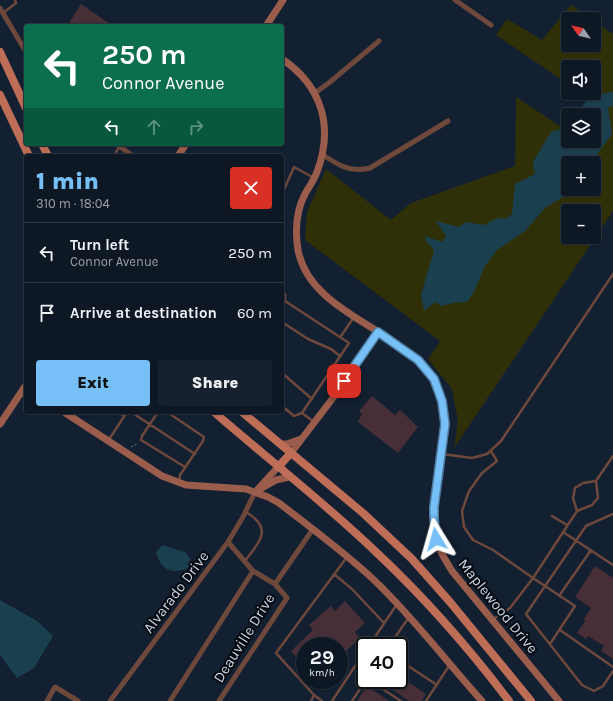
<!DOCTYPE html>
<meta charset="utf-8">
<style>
body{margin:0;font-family:Karla,sans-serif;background:#17212d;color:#f1f3f6;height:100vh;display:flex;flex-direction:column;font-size:15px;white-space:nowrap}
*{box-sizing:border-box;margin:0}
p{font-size:13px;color:#9ba0a7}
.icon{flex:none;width:22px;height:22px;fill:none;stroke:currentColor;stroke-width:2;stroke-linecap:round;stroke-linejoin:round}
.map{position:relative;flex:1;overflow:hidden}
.sheet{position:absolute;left:24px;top:154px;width:260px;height:260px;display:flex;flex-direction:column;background:#0e1825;border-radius:4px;box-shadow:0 1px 3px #0004,0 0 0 1px #2e3742}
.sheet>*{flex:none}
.banner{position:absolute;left:24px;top:24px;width:260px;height:122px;border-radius:4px;box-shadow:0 1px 3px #0004,0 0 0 1px #2e3742;background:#0b6e4f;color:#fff;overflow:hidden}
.needle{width:26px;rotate:304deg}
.controls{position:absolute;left:561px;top:12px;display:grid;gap:8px}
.controls a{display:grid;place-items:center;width:40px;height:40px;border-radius:4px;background:#0e1825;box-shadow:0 1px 3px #0004,0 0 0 1px #2e3742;font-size:20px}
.speed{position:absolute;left:296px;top:637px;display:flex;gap:8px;font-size:20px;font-weight:700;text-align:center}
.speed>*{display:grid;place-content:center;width:52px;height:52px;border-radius:50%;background:#0e1825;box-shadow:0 1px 3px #0004,0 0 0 1px #2e3742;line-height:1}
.speed small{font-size:10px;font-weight:400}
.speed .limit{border:2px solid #111;border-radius:6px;background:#fff;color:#111}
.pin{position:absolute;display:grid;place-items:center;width:34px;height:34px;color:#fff;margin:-17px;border-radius:8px;box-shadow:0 2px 6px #0006}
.me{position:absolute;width:44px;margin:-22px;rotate:352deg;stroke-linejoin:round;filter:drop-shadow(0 0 3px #0008)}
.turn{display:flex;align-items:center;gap:14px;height:84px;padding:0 12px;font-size:18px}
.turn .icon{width:52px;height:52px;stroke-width:2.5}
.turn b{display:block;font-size:28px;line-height:34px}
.lanes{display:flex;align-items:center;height:38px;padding:0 12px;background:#0003;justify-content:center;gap:20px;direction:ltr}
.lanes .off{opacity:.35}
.round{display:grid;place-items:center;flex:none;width:42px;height:42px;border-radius:4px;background:#17212d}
.headline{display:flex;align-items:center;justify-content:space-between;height:68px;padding:0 12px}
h1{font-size:24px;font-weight:800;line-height:30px;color:#76c0f7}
.button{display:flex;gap:8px;margin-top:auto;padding:8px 12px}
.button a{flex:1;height:46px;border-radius:4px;background:#76c0f7;color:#111;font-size:16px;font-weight:800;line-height:46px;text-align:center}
.button a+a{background:#17212d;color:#f1f3f6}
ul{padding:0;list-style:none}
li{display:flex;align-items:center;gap:12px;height:60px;padding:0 12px;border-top:1px solid #2e3742}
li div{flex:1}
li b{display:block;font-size:15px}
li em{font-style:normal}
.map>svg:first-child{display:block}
</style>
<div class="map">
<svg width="613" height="701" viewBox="0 0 613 701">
<rect width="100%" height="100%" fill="#122031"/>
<path fill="#303008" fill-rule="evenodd" d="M 571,5 L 591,19 L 568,19 L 568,45 L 594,45 L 594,21 L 613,34 L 613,211 L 454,448 L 458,421 L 452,389 L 428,359 L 440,341 L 305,240 L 307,212 L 326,169 L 391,220 L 411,203 L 515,166 L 516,97 L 566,130 L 568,141 L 594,141 L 594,115 L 591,101 L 580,93 L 594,93 L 594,67 L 568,67 L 568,84 L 496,35 L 507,19 L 542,40 ZM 568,163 L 594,163 L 594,189 L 568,189 ZM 568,211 L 594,211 L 594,237 L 568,237 Z"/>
<path fill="#1a404f" d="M 613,92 L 613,106 L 608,108 L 612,134 L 591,163 L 568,163 L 568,189 L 570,189 L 566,195 L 545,208 L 525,231 L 497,250 L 485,266 L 474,292 L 467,302 L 453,303 L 441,306 L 435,302 L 424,311 L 421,295 L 434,250 L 426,241 L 425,236 L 442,242 L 446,236 L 436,221 L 459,227 L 466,222 L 484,225 L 497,218 L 506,219 L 512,214 L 515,184 L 535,174 L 533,162 L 551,132 L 568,127 L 568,141 L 594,141 L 594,115 L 577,115 L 590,95 Z
M 162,545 L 185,552 L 190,558 L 188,568 C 171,575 161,570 156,552 Z
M 0,600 L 37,621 L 53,636 L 34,668 L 17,678 L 0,655 Z"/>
<path fill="#482f37" d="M 81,4 L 113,26 L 74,26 L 69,23 Z
M 372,396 L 395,415 L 400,410 L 418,427 L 398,453 L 358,422 L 362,414 L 359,411 Z
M 595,566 L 613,578 L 613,659 L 601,651 L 604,646 L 588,636 L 586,639 L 577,633 L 585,621 L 584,619 L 591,608 L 575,597 Z
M 345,601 L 365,623 L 355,632 L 360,638 L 346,651 L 348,654 L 344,657 L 346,660 L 339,666 L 339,646 L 305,646 L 305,666 L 291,651 L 313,630 L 309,625 L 331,606 L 335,611 Z
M 399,676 L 426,694 L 422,701 L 409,701 L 378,680 L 399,680 Z
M 367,686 L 389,701 L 357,701 Z"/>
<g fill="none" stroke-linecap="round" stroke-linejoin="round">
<path stroke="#6d7987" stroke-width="1" stroke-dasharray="2 2" stroke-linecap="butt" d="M 131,447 L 137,444"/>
<path stroke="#6f483c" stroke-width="2.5" d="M 3,13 L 16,3 L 15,0
M 114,156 L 119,147
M 282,194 L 294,167 L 314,178
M 282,292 L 285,294 L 285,301 L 282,306
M 285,301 L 349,343 L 302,413 L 314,422
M 282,322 L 308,339 L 331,349 L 340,356
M 341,336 L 354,317
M 282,373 L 312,399
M 282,406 L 294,416 L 302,413
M 118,412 L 124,416
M 131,412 L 195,454
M 158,412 L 142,436 L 141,440 L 185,467
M 167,412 L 204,437 L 203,441 L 180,475 L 179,482
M 108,441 L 127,412
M 491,451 L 497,461 L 482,473 L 469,491 L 462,511 L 464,527 L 473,540 L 493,550 L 533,578 L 577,511 L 592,505 L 598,498 L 596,481 L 613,456
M 442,454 L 472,458 L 487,454 L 501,441 L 613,274
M 577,511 L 573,498 L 575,488 L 583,483 L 596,481
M 613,514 L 586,526 L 526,614 L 582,685 L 594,691 L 603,686 L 613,671
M 552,516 L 567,525
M 563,532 L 613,565
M 245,561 C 259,542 274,529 246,512
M 334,574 L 352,589 L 384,623
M 559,596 L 591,550
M 493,619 L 510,608 L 533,578 L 575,606 L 550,644
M 560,630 L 613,667
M 369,646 L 397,604
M 389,646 L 409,617
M 399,660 L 437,685
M 369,680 L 401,701
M 314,695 L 322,701
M 311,701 L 314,695 L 276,653 L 347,557
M 332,701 L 365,651
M 352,701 L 366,680
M 426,701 L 449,666"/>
<path stroke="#6f483c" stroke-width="5" d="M 455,0 L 491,25
M 0,8 L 26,52
M 315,93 L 330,82 L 379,41
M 116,144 L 133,156
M 323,155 C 338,165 351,173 370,168 L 448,121
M 275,584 L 313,529
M 47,701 L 55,687 L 78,701
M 110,701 L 228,542 L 243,517 L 255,492
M 170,701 L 253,571
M 219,701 L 287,598 L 275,584 L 253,571 L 228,542"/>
<path stroke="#9b5d4b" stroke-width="7" d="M 266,26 L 283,0
M 282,59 C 322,86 334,127 317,172 C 314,180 309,187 305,194 C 296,211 295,231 298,250 C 311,318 412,329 438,389 C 458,434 428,483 434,530 C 436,545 444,558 452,571 L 559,701
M 178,156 L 186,144
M 64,412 L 162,476 L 186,485 L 246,489 L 268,497 L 279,503 C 311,528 344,552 374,580 C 413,617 446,661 482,701
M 0,424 L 26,385
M 280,444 L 287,444 L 301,439
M 291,453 L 336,394 L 378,332
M 258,489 L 278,467
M 255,492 L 276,480 L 289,477"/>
<path stroke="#be6d57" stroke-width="8" d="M 0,52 L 26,108
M 0,95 L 29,156
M 42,144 L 48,156
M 214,412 C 268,459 325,503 376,552 C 425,598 469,648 509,701
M 242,412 L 363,513 L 412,559 L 450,602 L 531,701
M 278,467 L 291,453"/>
</g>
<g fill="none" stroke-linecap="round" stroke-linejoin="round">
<defs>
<path id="route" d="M 344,381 L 378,332 L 418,360 L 434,379 L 442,401 L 445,424 L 434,507 L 434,518 L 436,539"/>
</defs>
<use href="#route" stroke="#4d7da1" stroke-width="10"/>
<use href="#route" stroke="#76c0f7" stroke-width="7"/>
</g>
<g text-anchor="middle" stroke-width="4" stroke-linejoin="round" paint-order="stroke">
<g font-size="15" fill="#cbd4e0" stroke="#050a11">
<text transform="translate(176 592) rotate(-53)" y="5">Alvarado Drive</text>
<text transform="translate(498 606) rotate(51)" y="5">Maplewood Drive</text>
<text transform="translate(244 638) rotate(-58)" y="5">Deauville Drive</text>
</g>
</g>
</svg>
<div class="controls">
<a><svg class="needle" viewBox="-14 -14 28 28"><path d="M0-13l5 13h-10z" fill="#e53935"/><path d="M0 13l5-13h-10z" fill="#9ba0a7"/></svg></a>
<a><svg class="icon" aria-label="sound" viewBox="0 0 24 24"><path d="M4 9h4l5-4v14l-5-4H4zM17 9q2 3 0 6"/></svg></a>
<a><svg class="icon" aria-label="layers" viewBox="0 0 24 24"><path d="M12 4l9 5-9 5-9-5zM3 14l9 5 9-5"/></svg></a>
<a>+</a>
<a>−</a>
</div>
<div class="speed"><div>29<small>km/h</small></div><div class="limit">40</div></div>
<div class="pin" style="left:344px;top:381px;background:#d93025"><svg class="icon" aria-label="arrive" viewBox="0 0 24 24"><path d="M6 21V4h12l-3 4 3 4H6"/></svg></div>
<svg class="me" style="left:436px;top:539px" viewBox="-20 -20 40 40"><path d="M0-17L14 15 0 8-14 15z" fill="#76c0f7" stroke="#fff" stroke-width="4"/></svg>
<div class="banner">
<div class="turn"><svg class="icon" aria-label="left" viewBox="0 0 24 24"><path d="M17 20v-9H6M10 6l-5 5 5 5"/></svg><div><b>250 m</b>Connor Avenue</div></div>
<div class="lanes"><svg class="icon" aria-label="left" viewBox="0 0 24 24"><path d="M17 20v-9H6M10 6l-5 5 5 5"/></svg><svg class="icon off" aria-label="ahead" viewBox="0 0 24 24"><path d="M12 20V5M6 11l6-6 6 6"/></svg><svg class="icon off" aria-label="right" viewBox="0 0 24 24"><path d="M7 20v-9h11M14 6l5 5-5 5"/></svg></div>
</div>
<section class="sheet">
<div class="headline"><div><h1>1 min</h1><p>310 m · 18:04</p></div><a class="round" style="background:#d93025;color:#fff"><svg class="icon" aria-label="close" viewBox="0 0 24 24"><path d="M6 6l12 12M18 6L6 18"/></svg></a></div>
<ul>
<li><svg class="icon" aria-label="left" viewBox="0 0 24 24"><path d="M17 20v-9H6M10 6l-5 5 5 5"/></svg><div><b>Turn left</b><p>Connor Avenue</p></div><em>250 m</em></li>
<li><svg class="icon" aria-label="arrive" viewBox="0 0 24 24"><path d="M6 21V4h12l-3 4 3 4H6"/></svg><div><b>Arrive at destination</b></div><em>60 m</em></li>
</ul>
<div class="button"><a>Exit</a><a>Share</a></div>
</section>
</div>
